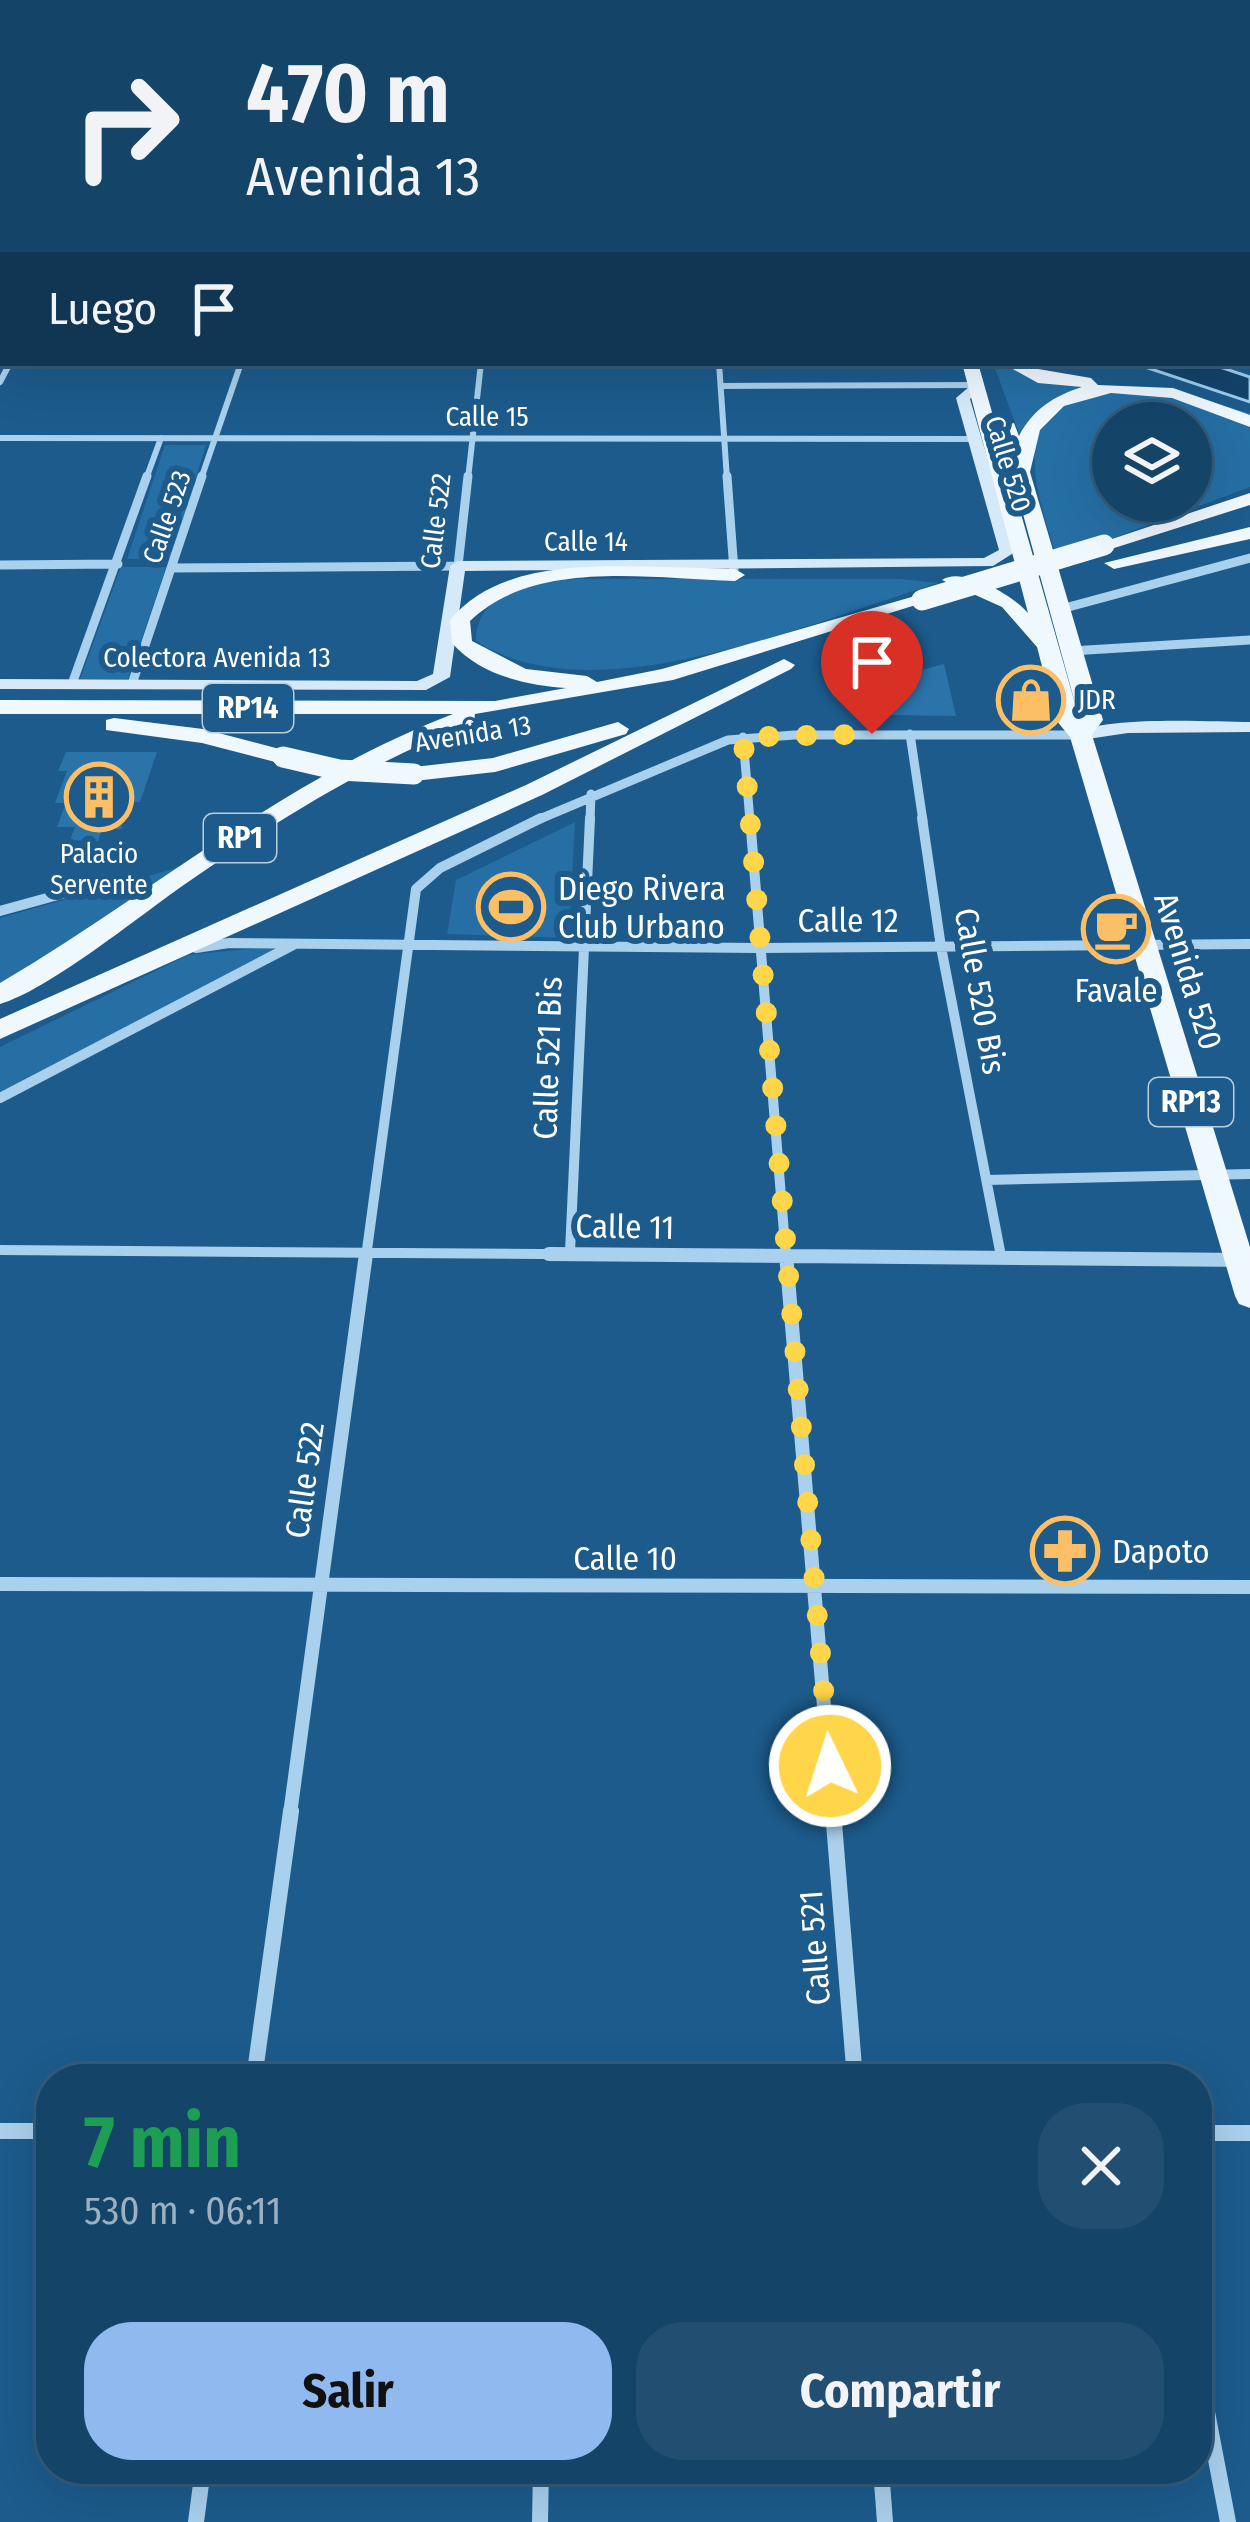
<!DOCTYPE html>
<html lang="es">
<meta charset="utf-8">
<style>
body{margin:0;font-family:"Fira Sans Condensed",sans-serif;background:#224e71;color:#f1f3f6;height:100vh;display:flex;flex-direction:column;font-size:45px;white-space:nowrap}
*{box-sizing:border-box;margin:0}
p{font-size:39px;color:#9db0c0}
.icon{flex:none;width:66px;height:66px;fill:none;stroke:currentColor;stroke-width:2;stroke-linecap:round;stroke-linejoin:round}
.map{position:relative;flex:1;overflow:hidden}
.drawer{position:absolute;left:36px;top:2064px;width:1176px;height:420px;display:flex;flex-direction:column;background:#154469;border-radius:48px;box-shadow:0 12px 48px #0002,0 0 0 3px #345c7d}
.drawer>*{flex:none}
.hud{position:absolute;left:0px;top:0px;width:1251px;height:366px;box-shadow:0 12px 48px #0002,0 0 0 3px #345c7d;background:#154469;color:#f1f3f6;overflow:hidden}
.tools{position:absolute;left:1092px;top:402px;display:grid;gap:24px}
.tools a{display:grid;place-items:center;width:120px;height:120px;border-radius:50%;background:#154469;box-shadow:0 12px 48px #0002,0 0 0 3px #345c7d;font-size:60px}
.pin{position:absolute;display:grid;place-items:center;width:102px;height:102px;color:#fff;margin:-123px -51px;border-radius:50% 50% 50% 0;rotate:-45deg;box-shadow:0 0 12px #0007}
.pin .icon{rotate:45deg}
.me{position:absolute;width:132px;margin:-66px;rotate:356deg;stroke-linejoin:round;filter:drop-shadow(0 0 9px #0008)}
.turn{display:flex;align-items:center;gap:42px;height:252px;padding:0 48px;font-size:54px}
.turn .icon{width:156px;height:156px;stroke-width:2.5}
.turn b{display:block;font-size:84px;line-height:102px}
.then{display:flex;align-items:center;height:114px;padding:0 48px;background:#0003;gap:24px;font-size:45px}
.round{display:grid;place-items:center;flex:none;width:126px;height:126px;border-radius:48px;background:#224e71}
.headline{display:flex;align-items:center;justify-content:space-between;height:204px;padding:0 48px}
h1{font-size:72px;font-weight:700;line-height:90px;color:#1e9e55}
.cta{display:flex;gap:24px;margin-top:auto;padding:24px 48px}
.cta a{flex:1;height:138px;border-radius:48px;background:#90b9f0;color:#111;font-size:48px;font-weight:700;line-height:138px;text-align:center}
.cta a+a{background:#224e71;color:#f1f3f6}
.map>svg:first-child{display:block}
</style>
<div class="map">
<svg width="1250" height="2522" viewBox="0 0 1250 2522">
<rect width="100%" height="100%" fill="#1c5b8c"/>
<path fill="#256fa5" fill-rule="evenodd" d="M 993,363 L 1060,385 L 1165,389 L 1250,413 L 1250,418 L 1194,396 L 1077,391 L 1021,439 Z
M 1130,392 L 1181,397 L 1243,422 L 1250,428 L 1250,487 L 1108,540 L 1054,549 C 1039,497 1008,417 1082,396 C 1097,392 1115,393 1130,392 ZM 1113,423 L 1191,423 L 1191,501 L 1113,501 Z
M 165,445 L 206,445 L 171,558 L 127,559 Z
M 121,567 L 166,567 L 128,679 L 80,679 Z
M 576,579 L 901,579 L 938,583 C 814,621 593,718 476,641 C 476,591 534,583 576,579 Z
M 575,822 L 569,938 L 447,934 L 456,880 Z
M 180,867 L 22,973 L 0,984 L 0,918 Z
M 296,944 L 0,1095 L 0,1047 L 188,955 Z"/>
<path fill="#13436b" stroke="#9ccdef" stroke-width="3" d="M 1133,363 L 1208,363 L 1250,377 L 1250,402 Z"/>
<path fill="#2b74aa" d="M 944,664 L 956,716 L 886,715 L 878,682 Z
M 66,752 L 157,752 L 140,802 L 130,802 L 121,829 L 102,829 L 98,841 L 70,840 L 75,827 L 57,827 L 66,803 L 55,803 L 67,771 L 58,771 Z"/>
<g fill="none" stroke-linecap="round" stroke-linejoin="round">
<path stroke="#a9d0ed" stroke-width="4.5" d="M 0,179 L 3,174"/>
<path stroke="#a9d0ed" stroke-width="6" d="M 719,363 L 727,479
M 0,382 L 10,363
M 721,386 L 976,385
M 0,438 L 975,439
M 146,479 L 161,438
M 201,479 L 241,363
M 468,479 L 481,363"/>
<path stroke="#a9d0ed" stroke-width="9" d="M 727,476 L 734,571
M 0,565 L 118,564
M 171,568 L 458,566 L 468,476
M 1061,609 L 1250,558
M 1071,651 L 1250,640
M 72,684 L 147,476
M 132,684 L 202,476
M 910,734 L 923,821
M 743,737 L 750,821
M 535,821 L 728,740 L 794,735 L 1080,735
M 590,821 L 591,794"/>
<path stroke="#a9d0ed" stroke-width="10" d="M 750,818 L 786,1257
M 922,818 L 941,947 L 1001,1256
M 0,911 L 116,879
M 196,948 L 229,943 L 758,948 L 1250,944
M 0,1098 L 295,944
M 987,1180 L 1250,1174
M 0,1250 L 924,1257
M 570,1252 L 590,818
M 366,1257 L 416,889 L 440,868 L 541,818"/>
<path stroke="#a9d0ed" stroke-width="14" d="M 549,1254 L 1250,1260
M 786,1254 L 833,1814
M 0,1584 L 1250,1587
M 290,1814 L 366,1254"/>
<path stroke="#a9d0ed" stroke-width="16" d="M 833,1811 L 855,2079
M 254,2079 L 291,1811
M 0,2131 L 51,2131
M 1197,2133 L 1250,2133
M 1197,2360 L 1228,2522
M 881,2469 L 885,2522
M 196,2522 L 203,2469
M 540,2522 L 541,2469"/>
<path fill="#d5e9f9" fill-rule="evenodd" d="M 1248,100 L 1250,100 L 1250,106 L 1248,106 Z
M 0,103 L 3,103 L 3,109 L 0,109 Z
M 976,381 L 983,385 L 970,399 L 1015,552 L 993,566 L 465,571 L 450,677 L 426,690 L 0,689 L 0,679 L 417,681 L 433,674 L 450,566 L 458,561 L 984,558 L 999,550 L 956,398 Z
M 1250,722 L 1250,732 L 1128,733 L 1081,740 L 1072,735 C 1102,715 1210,722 1250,722 Z"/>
<path fill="#eff7ff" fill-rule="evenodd" d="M 862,0 L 874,0 L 875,3 L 863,3 Z
M 962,363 L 978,363 L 1080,721 L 999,427 L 1014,423 L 1019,436 C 1033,409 1054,396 1082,387 L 1038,383 L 1002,363 L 1091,378 L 1098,385 L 1173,388 L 1250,415 L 1250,427 L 1172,398 L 1111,393 L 1064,406 L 1040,430 L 1030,472 L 1103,720 L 1092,735 L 1250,1247 L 1250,1308 L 1239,1304 L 1235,1296 L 1070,737 L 1056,720 L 1037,647 L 1002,607 L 942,580 C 962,566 1013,595 1028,613 Z
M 1250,493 L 1250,505 L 1111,549 L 1094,545 Z
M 1250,527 L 1250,539 L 1114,569 L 1104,563 Z
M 669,567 L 735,569 L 745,575 L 735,581 C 652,579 535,558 470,621 L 472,641 L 526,669 L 587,676 L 597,682 L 662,669 L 922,594 L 932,600 L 673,680 L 475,714 L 474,722 C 366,764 273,823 178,889 C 136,919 46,991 0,1004 L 0,983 C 152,893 286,778 453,714 L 0,714 L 0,700 L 495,701 L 566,688 C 525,685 480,675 452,643 L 450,620 C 500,559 597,566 669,567 Z
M 784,659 L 795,665 L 791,669 L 542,795 L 0,1039 L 0,1019 L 526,785 Z
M 114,718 L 203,729 L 291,752 L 294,757 L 283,764 L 202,743 L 106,730 L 106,720 Z
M 618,722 L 629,729 L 626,734 L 495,772 L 414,781 L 403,774 L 414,767 L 493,758 Z"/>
<path stroke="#eff7ff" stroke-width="21" d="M 922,600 L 1104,545
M 283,757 L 339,770 L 414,774"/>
</g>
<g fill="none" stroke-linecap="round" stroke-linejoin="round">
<path stroke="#ffd54a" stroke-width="21" stroke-dasharray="0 37.8" d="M 830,1766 L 743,737 L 872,734"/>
</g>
<defs>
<symbol id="shop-ring" viewBox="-11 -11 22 22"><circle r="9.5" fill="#1c5b8c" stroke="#fdbf66" stroke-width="1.5"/><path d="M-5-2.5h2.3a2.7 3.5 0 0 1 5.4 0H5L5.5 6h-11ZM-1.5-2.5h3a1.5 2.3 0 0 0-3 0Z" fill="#fdbf66"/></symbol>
<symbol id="building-ring" viewBox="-11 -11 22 22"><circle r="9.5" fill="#1c5b8c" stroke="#fdbf66" stroke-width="1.5"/><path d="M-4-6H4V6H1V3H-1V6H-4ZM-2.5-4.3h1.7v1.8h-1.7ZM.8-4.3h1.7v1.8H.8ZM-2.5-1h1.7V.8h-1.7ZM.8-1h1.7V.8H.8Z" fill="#fdbf66"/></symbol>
<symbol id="stadium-ring" viewBox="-11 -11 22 22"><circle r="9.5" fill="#1c5b8c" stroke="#fdbf66" stroke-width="1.5"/><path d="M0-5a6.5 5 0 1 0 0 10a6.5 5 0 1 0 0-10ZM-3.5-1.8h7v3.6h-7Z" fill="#fdbf66"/></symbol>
<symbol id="cafe-ring" viewBox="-11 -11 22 22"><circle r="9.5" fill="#1c5b8c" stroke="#fdbf66" stroke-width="1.5"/><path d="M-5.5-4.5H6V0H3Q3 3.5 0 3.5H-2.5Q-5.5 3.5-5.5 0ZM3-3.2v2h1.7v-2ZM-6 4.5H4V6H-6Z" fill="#fdbf66"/></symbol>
<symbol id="pharmacy-ring" viewBox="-11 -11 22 22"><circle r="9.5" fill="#1c5b8c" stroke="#fdbf66" stroke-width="1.5"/><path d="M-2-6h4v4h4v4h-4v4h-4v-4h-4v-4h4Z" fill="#fdbf66"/></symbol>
</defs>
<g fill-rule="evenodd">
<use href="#shop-ring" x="993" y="662" width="76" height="76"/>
<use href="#building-ring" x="61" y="759" width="76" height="76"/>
<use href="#stadium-ring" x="473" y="869" width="76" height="76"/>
<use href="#cafe-ring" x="1078" y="891" width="76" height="76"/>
<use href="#pharmacy-ring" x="1027" y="1513" width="76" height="76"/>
</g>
<g text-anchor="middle" stroke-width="12" stroke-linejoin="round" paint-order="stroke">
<g font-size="27" fill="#fff" stroke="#1c5b8c">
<text x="487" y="426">Calle 15</text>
<text transform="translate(1008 464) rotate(73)" y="9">Calle 520</text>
<text transform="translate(167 517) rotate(-71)" y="9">Calle 523</text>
<text transform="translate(436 521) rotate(-83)" y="9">Calle 522</text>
<text x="586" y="551">Calle 14</text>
<text x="217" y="667">Colectora Avenida 13</text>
<text transform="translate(473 734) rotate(-9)" y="9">Avenida 13</text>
</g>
<g font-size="27" fill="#fff" stroke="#1c5b8c" text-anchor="start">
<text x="1078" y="709">JDR</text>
<text x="99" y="863" text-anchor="middle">Palacio<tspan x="99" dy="31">Servente</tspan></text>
</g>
<g fill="#1c5b8c" stroke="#bbcedc" stroke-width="3">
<rect x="203" y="684" width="90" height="48" rx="9"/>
<rect x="204" y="814" width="72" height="48" rx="9"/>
<rect x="1149" y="1078" width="84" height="48" rx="9"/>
</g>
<g font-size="30" font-weight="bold" fill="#fff">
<text x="248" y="718">RP14</text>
<text x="240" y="848">RP1</text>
<text x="1191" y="1112">RP13</text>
</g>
<g font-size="33" fill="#fff" stroke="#1c5b8c" text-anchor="start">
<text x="558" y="900">Diego Rivera<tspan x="558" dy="38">Club Urbano</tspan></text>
<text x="1116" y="1002" text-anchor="middle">Favale</text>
<text x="1112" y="1563">Dapoto</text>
</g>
<g font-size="33" fill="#fff" stroke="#1c5b8c">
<text x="848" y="932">Calle 12</text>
<text transform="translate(1189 971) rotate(73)" y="12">Avenida 520</text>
<text transform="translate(981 991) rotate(80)" y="12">Calle 520 Bis</text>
<text transform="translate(547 1058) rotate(-88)" y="12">Calle 521 Bis</text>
<text transform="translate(625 1226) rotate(1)" y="12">Calle 11</text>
<text transform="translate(304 1480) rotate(-82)" y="12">Calle 522</text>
<text x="625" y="1570">Calle 10</text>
<text transform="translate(814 1948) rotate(-94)" y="12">Calle 521</text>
</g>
</g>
</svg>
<div class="tools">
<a><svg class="icon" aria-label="layers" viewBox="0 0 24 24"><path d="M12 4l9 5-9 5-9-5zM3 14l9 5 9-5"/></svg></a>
</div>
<div class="pin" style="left:872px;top:734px;background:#d93025"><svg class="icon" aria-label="arrive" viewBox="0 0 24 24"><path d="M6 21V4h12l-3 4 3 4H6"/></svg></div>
<svg class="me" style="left:830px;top:1766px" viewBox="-20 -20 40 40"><circle r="17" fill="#ffd54a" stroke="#fff" stroke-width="3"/><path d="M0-11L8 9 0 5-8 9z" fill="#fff"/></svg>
<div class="hud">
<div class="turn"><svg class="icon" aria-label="right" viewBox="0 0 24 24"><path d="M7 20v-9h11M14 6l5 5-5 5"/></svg><div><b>470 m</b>Avenida 13</div></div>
<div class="then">Luego<svg class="icon" aria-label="arrive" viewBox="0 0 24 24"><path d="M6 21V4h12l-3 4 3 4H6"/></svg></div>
</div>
<section class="drawer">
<div class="headline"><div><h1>7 min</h1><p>530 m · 06:11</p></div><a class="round"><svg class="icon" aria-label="close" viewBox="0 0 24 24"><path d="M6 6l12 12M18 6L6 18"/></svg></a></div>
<div class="cta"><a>Salir</a><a>Compartir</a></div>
</section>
</div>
